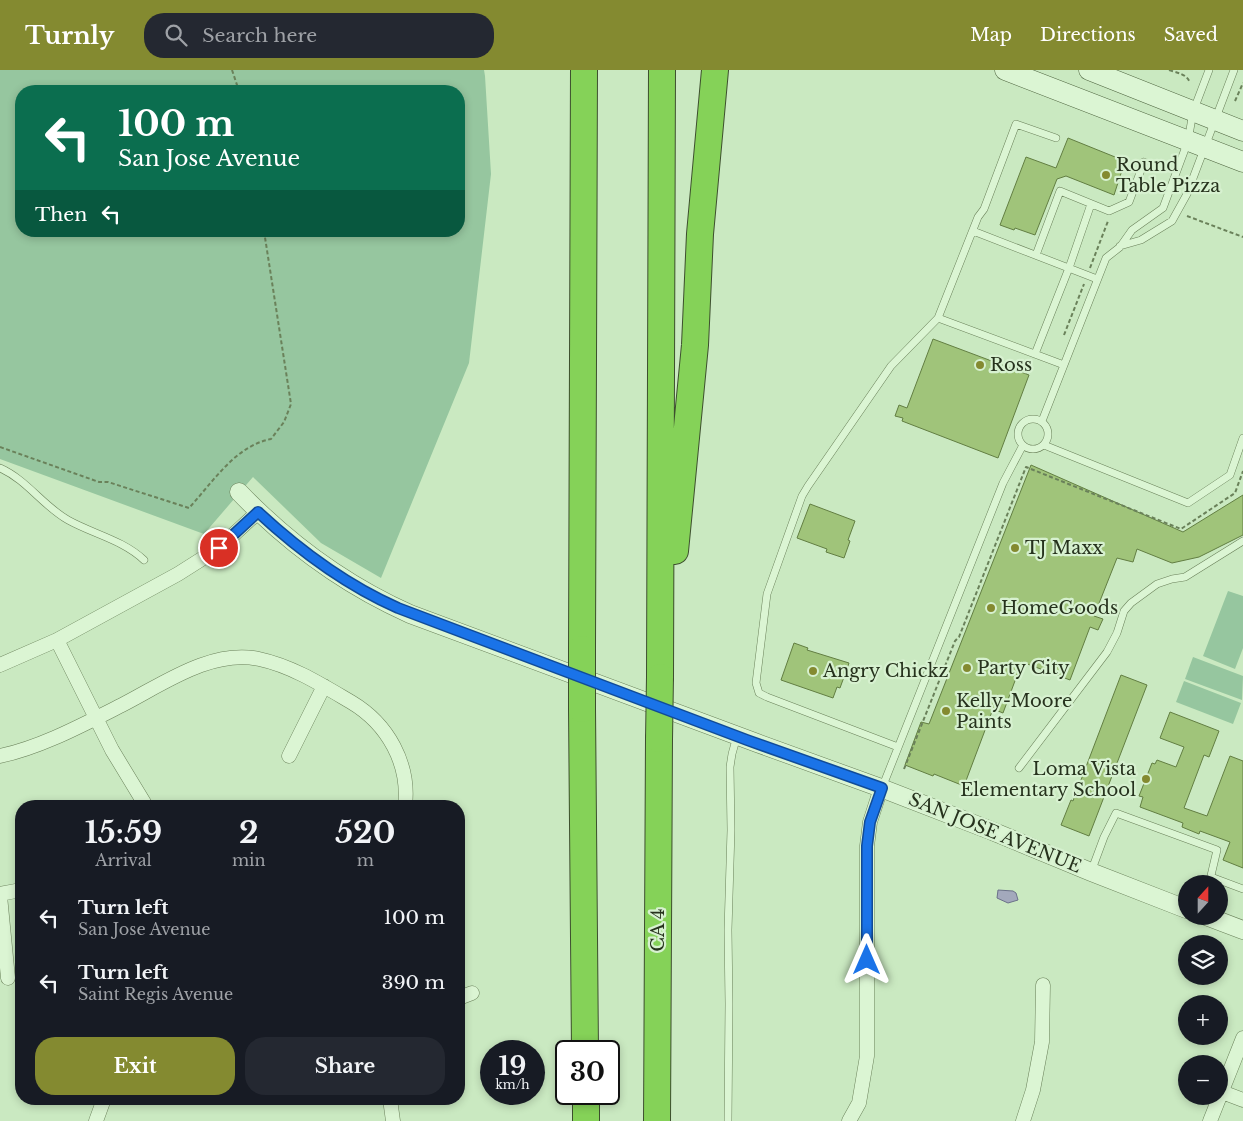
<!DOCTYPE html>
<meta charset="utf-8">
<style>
body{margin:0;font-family:"Libre Baskerville",serif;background:#242831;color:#f1f3f6;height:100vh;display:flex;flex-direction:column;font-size:19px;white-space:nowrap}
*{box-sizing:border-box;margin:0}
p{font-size:16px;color:#9ea1a6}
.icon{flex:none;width:28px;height:28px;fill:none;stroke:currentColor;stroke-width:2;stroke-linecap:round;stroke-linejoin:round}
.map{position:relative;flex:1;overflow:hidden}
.drawer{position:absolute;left:15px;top:730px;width:450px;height:305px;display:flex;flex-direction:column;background:#171b24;border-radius:20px;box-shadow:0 2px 8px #0003}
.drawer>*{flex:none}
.banner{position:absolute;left:15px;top:15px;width:450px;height:152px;border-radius:20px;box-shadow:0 2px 8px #0003;background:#0b6e4f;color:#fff;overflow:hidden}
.needle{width:32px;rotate:21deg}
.buttons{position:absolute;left:1178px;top:805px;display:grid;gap:10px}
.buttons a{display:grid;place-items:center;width:50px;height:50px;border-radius:50%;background:#171b24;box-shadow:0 2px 8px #0003;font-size:25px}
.speed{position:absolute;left:480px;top:970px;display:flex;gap:10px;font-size:25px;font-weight:700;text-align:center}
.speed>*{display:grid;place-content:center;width:65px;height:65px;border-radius:50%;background:#171b24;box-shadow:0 2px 8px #0003;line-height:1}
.speed small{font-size:12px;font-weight:400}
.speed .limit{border:2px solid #111;border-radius:8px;background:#fff;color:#111}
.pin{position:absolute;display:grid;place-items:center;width:42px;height:42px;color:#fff;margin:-21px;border:2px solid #fff;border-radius:50%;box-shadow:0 1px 5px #0007}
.me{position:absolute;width:55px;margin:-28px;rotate:0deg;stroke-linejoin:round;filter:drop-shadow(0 0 4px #0008)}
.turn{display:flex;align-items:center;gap:18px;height:105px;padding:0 20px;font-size:22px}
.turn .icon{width:65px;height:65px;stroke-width:2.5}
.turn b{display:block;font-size:35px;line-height:42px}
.then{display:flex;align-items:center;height:48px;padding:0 20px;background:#0003;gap:10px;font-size:19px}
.eta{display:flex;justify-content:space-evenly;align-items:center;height:85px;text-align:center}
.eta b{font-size:30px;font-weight:800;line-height:35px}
.primary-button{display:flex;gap:10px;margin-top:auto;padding:10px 20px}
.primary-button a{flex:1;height:58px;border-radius:20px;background:#848a30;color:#fff;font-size:20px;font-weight:800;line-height:58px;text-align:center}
.primary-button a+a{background:#242831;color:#f1f3f6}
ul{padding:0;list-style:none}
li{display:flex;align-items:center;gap:15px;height:65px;padding:0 20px}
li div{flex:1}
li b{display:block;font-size:19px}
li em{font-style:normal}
header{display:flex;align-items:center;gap:30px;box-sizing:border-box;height:70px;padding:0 25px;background:#848a30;color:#fff}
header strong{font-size:24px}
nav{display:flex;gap:28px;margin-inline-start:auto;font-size:18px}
.search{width:350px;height:45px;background:#242831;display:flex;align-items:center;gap:12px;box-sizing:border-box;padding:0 18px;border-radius:20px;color:#9ea1a6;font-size:19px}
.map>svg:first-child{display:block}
</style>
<header>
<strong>Turnly</strong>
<div class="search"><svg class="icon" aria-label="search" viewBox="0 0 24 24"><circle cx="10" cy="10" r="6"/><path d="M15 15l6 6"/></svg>Search here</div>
<nav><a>Map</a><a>Directions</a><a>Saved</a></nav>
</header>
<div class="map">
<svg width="1243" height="1051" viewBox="0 0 1243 1051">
<rect width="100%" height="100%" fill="#cae9c1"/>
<path fill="#96c69f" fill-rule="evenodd" d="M 0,0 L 484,0 L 485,6 L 491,104 L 469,293 L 381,508 L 321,473 L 253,407 L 204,464 L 0,389 ZM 21,21 L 459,21 L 459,161 L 21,161 Z
M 1228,521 L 1243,526 L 1243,578 L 1235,599 L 1203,586 Z
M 1193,587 L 1243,606 L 1242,630 L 1185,609 Z
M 1184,611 L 1241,633 L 1233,654 L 1176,632 Z"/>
<path fill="#a3a9bc" stroke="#6b7189" d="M 998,820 L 1013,821 L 1016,823 L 1018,830 L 1008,833 L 997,828 Z"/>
<path fill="#a0c47a" stroke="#627e42" d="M 1068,68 L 1125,91 L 1114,125 L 1066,106 L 1057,109 L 1035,165 L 1015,158 L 1014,160 L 1000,155 L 1026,87 L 1056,98 Z
M 933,269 L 1029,305 L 998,388 L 902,351 L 903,348 L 895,346 L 899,335 L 907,338 Z
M 1031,395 L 1183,462 L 1243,425 L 1243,465 L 1199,487 L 1172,493 L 1137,479 L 1133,492 L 1117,488 L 1094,546 L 1103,549 L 1098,560 L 1090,557 L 1070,610 L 1022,592 L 1003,643 L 993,639 L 964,716 L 934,704 L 933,706 L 905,695 L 921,652 L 929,654 Z
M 810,434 L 855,451 L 848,470 L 850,471 L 844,488 L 826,482 L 827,479 L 797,468 Z
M 794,573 L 808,578 L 807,580 L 849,593 L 840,618 L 837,617 L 833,628 L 781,610 Z
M 1121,605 L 1147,615 L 1089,766 L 1061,755 L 1071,730 L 1073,731 Z
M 1170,642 L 1219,661 L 1209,687 L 1204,685 L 1184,738 L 1207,746 L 1230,686 L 1243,691 L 1243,798 L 1223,790 L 1230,772 L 1200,761 L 1199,764 L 1182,757 L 1183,753 L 1140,737 L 1143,727 L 1139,726 L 1152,693 L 1155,694 L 1157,690 L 1176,697 L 1184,677 L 1160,668 Z"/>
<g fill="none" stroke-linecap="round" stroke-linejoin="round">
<defs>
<path id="service" d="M 973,161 L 1097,209
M 1120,176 L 1141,170 L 1172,151 L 1187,124 L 1234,0
M 1036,185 L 1060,121 L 1109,141 L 1129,132 L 1144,92
M 938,248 L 1064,295
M 1035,284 L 1069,198 L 1091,134
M1018 364a15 15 0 1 1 30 0a15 15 0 1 1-30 0Z
M 1042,351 L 1106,188 L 1120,177 L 1132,160 L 1163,138 L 1188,71 L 1193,42 L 1209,0
M 1044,375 L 1188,433 L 1230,405 L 1243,368
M 0,398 C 27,410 43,436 68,450 C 93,464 123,470 144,490
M 898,677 L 767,627 L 759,623 L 756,613 L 767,524 L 802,426 L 808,416 L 891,296 L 938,248 L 978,147 L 984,139 L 1016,54 L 1056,68
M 1019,698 L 1107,582 L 1117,563 L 1124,541 L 1131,533 L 1157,514 L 1172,509 L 1185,507 L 1243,471
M 882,718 L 1003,413 L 1023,375
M 1091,802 L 1104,767 L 1116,743 L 1217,780 L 1209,814
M 1211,807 L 1243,819
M 728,1051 L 729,934 L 728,860 L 731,760 L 730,697 L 732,684 L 737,666"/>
<path id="minor" d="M 57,570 L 112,680 L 146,736
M 0,595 L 57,570 L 178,504 L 219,478 L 258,442
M 0,686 C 42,677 84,654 122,635 C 163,614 211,579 259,589 C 292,596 322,615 351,632 C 388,654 410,694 405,736
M 289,686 L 324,616
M 0,824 L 21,820
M 0,826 L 8,908
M 459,928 L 472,923
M 1222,1022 L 1243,1030
M 390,1029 L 393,1051
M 96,1051 L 104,1029
M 849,1051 L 859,1033 L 867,986 L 867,776 L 870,752 L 881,718
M 1023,1051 L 1033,1020 L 1042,972 L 1043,915
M 1210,1051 L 1243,968"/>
<path id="tertiary" d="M 239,422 C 288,473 345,515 410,544 L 757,673 L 881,718 L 992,761 L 1091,802 L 1186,839
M 1206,846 L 1243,860"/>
<path id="secondary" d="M 1005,0 L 1243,92
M 1089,0 L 1243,61"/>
<path id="motorway" d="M 675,481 L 695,275 L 700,164 L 715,0
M 582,579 L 584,0
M 660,607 L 662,0
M 582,639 L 585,981
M 586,1024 L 586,1051
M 657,1051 L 659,669"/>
</defs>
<use href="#service" stroke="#6a815a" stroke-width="8"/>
<use href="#minor" stroke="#6a815a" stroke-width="15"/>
<use href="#tertiary" stroke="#6a815a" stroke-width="19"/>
<use href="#secondary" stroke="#4d633e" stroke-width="21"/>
<use href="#motorway" stroke="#3d4f2e" stroke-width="28"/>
<path stroke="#6a815a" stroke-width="2" stroke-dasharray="4 2.5" stroke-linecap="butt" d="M 232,0 L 239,21
M 1169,0 C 1178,3 1187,4 1190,13
M 1235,31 L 1243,13
M 1187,146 L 1243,167
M 1090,198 L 1108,151
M 1064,265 L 1084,214
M 0,377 L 99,412 L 108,412 L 189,438 C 213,412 235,376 271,369 L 284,352 L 291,334 L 264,161
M 904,699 L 955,571 L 959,567 L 1026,397 L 1181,459 L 1235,423 L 1243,401"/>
<use href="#service" stroke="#dbf5d3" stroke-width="7"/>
<use href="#minor" stroke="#dbf5d3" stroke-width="14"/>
<use href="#tertiary" stroke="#dbf5d3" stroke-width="18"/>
<use href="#secondary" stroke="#dbf5d3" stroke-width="20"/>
<use href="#motorway" stroke="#85d258" stroke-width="26"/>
<defs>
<path id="motorway-bridge" d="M 582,579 L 582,639
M 659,669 L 660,607"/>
</defs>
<use href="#motorway-bridge" stroke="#3d4f2e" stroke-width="28" stroke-linecap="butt"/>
<use href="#motorway-bridge" stroke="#85d258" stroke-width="26"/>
</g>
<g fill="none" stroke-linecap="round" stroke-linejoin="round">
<defs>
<path id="route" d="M 219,478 L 258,442 C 299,480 346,515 398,538 L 747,670 L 882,718 L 870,752 L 867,776 L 867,890"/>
</defs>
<use href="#route" stroke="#114b97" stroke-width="12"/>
<use href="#route" stroke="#1a73e8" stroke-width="9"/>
</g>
<g fill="#848a30" stroke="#d7f1d0" stroke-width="2">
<circle cx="1106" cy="105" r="5"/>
<circle cx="980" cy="295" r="5"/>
<circle cx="1015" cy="478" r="5"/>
<circle cx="991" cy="538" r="5"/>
<circle cx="967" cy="598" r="5"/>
<circle cx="813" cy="601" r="5"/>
<circle cx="946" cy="641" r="5"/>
<circle cx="1146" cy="709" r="5"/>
</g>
<g text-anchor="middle" stroke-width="4.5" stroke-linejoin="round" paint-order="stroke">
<g font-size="18" fill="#26321d" stroke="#d7f1d0" text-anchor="start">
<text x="1116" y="101">Round<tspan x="1116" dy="21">Table Pizza</tspan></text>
<text x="990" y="301">Ross</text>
<text x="1025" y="484">TJ Maxx</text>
<text x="1001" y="544">HomeGoods</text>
<text x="977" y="604">Party City</text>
<text x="823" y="607">Angry Chickz</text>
<text x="956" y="637">Kelly-Moore<tspan x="956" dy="21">Paints</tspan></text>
<text x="1136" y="705" text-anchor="end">Loma Vista<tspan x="1136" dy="21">Elementary School</tspan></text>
</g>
<g font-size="18" fill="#26321d" stroke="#d7f1d0">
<text transform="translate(995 763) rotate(22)" y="6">SAN JOSE AVENUE</text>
<text transform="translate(658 860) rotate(-90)" y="6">CA 4</text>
</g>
</g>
</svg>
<div class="buttons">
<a><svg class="needle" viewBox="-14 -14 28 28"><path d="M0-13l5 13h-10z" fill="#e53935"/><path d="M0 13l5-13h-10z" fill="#9ea1a6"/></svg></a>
<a><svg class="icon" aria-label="layers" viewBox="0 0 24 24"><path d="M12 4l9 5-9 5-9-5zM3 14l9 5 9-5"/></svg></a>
<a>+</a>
<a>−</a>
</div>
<div class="speed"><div>19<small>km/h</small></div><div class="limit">30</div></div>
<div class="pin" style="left:219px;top:478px;background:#d93025"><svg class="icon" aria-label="arrive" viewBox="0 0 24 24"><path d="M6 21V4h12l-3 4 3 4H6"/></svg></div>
<svg class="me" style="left:867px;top:890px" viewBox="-20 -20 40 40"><path d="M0-17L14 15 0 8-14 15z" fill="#1a73e8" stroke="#fff" stroke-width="4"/></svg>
<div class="banner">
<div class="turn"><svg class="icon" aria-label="left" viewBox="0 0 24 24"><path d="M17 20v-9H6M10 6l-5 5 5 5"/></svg><div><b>100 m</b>San Jose Avenue</div></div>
<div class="then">Then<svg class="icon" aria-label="left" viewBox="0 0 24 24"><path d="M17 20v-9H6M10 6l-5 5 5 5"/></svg></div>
</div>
<section class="drawer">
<div class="eta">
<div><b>15:59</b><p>Arrival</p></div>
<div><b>2</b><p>min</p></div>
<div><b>520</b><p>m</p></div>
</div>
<ul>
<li><svg class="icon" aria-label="left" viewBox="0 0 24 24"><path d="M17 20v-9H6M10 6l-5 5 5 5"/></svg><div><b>Turn left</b><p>San Jose Avenue</p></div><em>100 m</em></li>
<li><svg class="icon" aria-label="left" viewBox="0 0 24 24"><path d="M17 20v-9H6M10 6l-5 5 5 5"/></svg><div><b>Turn left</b><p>Saint Regis Avenue</p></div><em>390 m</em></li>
</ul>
<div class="primary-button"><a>Exit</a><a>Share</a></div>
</section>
</div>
